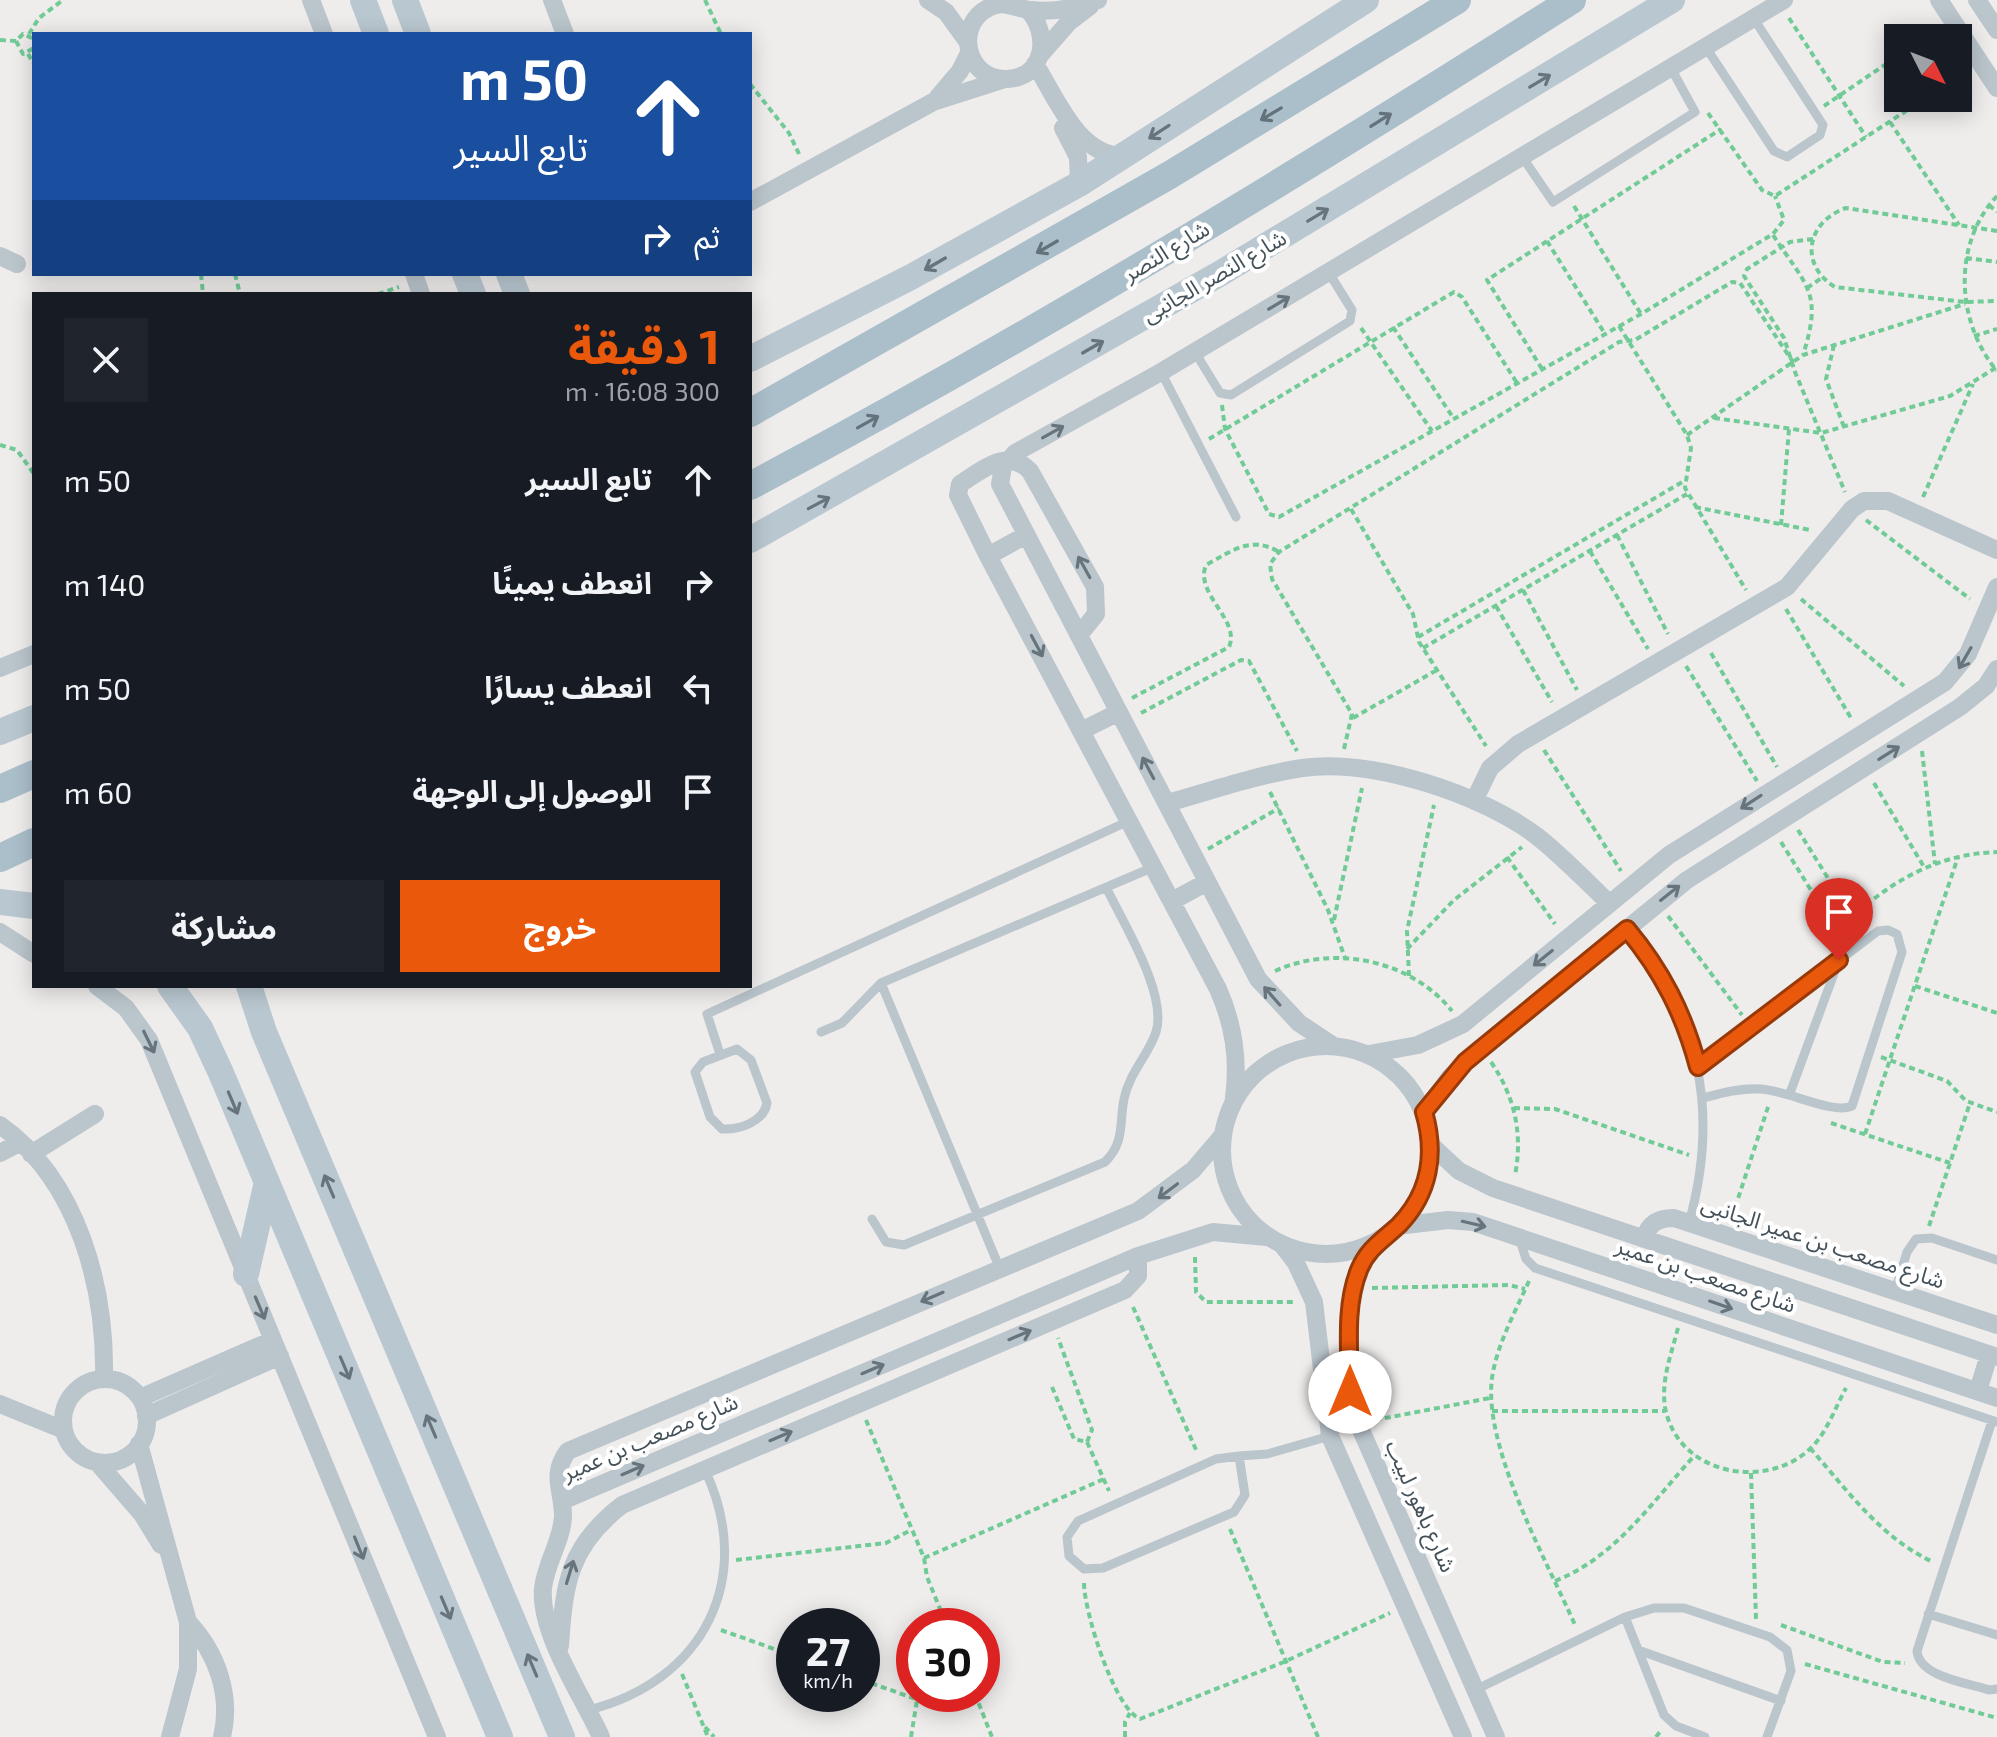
<!DOCTYPE html>
<html lang="ar">
<meta charset="utf-8">
<style>
body{margin:0;font-family:"Exo 2","Noto Sans Arabic",sans-serif;background:#20242c;color:#f1f3f6;direction:rtl;height:100vh;display:flex;flex-direction:column;font-size:30px;white-space:nowrap}
*{box-sizing:border-box;margin:0}
p{font-size:26px;color:#9ea1a6}
.icon{flex:none;width:44px;height:44px;fill:none;stroke:currentColor;stroke-width:2;stroke-linecap:round;stroke-linejoin:round}
.map{position:relative;flex:1;overflow:hidden;direction:ltr}
.sheet{position:absolute;left:32px;top:292px;width:720px;height:696px;display:flex;flex-direction:column;background:#171b24;border-radius:0px;box-shadow:0 4px 20px #0003;direction:rtl}
.sheet>*{flex:none}
.banner{position:absolute;left:32px;top:32px;width:720px;height:244px;border-radius:0px;box-shadow:0 4px 20px #0003;direction:rtl;background:#1a4fa0;color:#fff;overflow:hidden}
.needle{width:52px;rotate:132deg}
.fabs{position:absolute;left:1884px;top:24px;display:grid;gap:16px}
.fabs a{display:grid;place-items:center;width:88px;height:88px;border-radius:0px;background:#171b24;box-shadow:0 4px 20px #0003;font-size:40px}
.speed{position:absolute;left:776px;top:1608px;display:flex;gap:16px;font-size:40px;font-weight:700;text-align:center}
.speed>*{display:grid;place-content:center;width:104px;height:104px;border-radius:50%;background:#171b24;box-shadow:0 4px 20px #0003;line-height:1}
.speed small{font-size:20px;font-weight:400}
.speed .limit{border:12px solid #d22;background:#fff;color:#111}
.pin{position:absolute;display:grid;place-items:center;width:68px;height:68px;color:#fff;margin:-82px -34px;border-radius:50% 50% 50% 0;rotate:-45deg;box-shadow:0 0 8px #0007}
.pin .icon{rotate:45deg}
.me{position:absolute;width:88px;margin:-44px;rotate:0deg;stroke-linejoin:round;filter:drop-shadow(0 0 6px #0008)}
.turn{display:flex;align-items:center;gap:28px;height:168px;padding:0 32px;font-size:36px}
.turn .icon{width:104px;height:104px;stroke-width:2.5}
.turn b{display:block;font-size:56px;line-height:68px}
.then{display:flex;align-items:center;height:76px;padding:0 32px;background:#0003;gap:16px;font-size:30px}
.round{display:grid;place-items:center;flex:none;width:84px;height:84px;border-radius:0px;background:#20242c}
.head{display:flex;align-items:center;justify-content:space-between;height:136px;padding:0 32px}
h1{font-size:48px;font-weight:700;line-height:60px;color:#ea580c}
.primary-button{display:flex;gap:16px;margin-top:auto;padding:16px 32px}
.primary-button a{flex:1;height:92px;border-radius:0px;background:#ea580c;color:#fff;font-size:32px;font-weight:700;line-height:92px;text-align:center}
.primary-button a+a{background:#20242c;color:#f1f3f6}
ul{padding:0;list-style:none}
li{display:flex;align-items:center;gap:24px;height:104px;padding:0 32px}
li div{flex:1}
li b{display:block;font-size:30px}
li em{font-style:normal}
.map>svg:first-child{display:block}
</style>
<div class="map">
<svg width="1997" height="1737" viewBox="0 0 1997 1737">
<rect width="100%" height="100%" fill="#efecec"/>
<g fill="none" stroke-linecap="round" stroke-linejoin="round">
<path stroke="#71cb96" stroke-width="4" stroke-dasharray="6 4" stroke-linecap="butt" d="M 705,0 L 721,34
M 1789,18 L 1866,137
M 29,34 L 39,18 L 63,0
M 1925,38 L 1937,30
M 0,40 L 16,41 L 23,34 L 34,39
M 16,41 L 23,54 L 34,48
M 28,54 L 34,64
M 750,84 L 789,133 L 799,154
M 1824,106 L 1898,56
M 1708,113 L 1762,190 L 1775,196 L 1926,98
M 1890,122 L 1959,225
M 1997,196 C 1952,244 1956,322 1997,371
M 1989,205 L 1997,212
M 1574,206 L 1641,314
M 1997,231 L 1846,208 C 1806,222 1799,265 1835,287 L 1965,302 L 1997,301
M 1773,235 C 1807,287 1823,292 1803,355
M 1813,239 L 1790,242 L 1747,269 L 1744,276 L 1784,338 L 1795,372 L 1845,492
M 1547,241 L 1605,334
M 1966,258 L 1997,262
M 201,274 L 203,294
M 235,274 L 240,294
M 1807,288 L 1823,277
M 378,294 L 399,287
M 1619,326 L 1687,435 L 1691,448 L 1685,488 L 1746,590
M 1393,327 L 1454,419
M 1361,328 L 1432,431
M 1974,336 L 1997,329
M 1834,345 L 1826,379 L 1844,427
M 1542,369 L 1487,280 L 1721,129
M 1222,405 L 1225,429 L 1269,514 L 1279,517 L 1641,314 L 1773,234 L 1784,220 L 1775,196
M 1714,418 L 1821,433 L 1950,396 L 1997,367
M 1687,435 L 1803,355 L 1965,304
M 1209,439 L 1454,292 L 1462,297 L 1517,383
M 0,445 L 17,450 L 34,474
M 1923,497 L 1973,384
M 1695,507 L 1810,530
M 1351,509 L 1413,614 L 1419,642 L 1486,746
M 1866,520 L 1970,599
M 1781,525 L 1789,429
M 1617,535 L 1668,634
M 1590,551 L 1648,649
M 1523,590 L 1577,690
M 1801,599 L 1904,686
M 1496,606 L 1552,702
M 1786,609 L 1851,718
M 1418,637 L 1684,481
M 1423,648 L 1687,494
M 1711,653 L 1777,767
M 1686,666 L 1757,781
M 1132,698 L 1229,647 C 1241,620 1194,594 1206,565 C 1232,551 1251,535 1279,552
M 1141,713 L 1241,660 L 1249,661 L 1297,751
M 1353,718 L 1437,670
M 1344,749 L 1352,714 L 1272,579 L 1270,564 L 1279,552 L 1619,342 L 1635,340 L 1732,282 L 1740,283 L 1793,362
M 1544,750 L 1621,871
M 1922,751 L 1935,864
M 1874,783 L 1924,867
M 1270,792 L 1328,910 L 1345,958
M 1798,830 L 1859,928
M 1781,842 L 1842,940
M 1208,849 L 1279,808
M 1507,857 L 1555,924
M 1668,916 L 1742,1015
M 1334,920 L 1362,788
M 1837,932 C 1881,887 1932,854 1997,852
M 1407,949 L 1454,900 L 1522,847
M 1275,971 C 1334,944 1411,960 1452,1011
M 1409,976 L 1407,931 L 1434,805
M 1915,986 L 1997,1013
M 1881,1057 L 1947,1081 L 1966,1101 L 1997,1112
M 1491,1062 C 1515,1097 1523,1134 1515,1175
M 1514,1108 L 1555,1109 L 1689,1155
M 1831,1123 L 1950,1163
M 1865,1134 L 1958,857
M 1732,1217 L 1769,1104
M 1929,1226 L 1970,1103
M 1195,1257 L 1196,1292 L 1206,1302 L 1296,1302
M 1529,1281 C 1516,1310 1499,1341 1493,1372 C 1479,1441 1547,1561 1575,1625
M 1372,1288 L 1509,1285 L 1525,1289
M 1133,1307 L 1197,1452
M 1678,1328 C 1671,1355 1661,1380 1665,1407 C 1677,1475 1767,1492 1812,1447 C 1827,1432 1836,1406 1846,1388
M 1052,1387 L 1074,1439 L 1087,1442 L 1092,1430 L 1058,1338
M 1492,1411 L 1666,1411
M 866,1420 L 924,1558 L 927,1577 L 947,1626
M 1375,1420 L 1490,1398
M 1087,1442 L 1109,1491
M 1810,1448 C 1848,1491 1881,1538 1933,1562
M 1751,1473 L 1756,1619
M 1230,1529 L 1318,1737
M 924,1558 L 1104,1479
M 736,1560 L 886,1543 L 911,1530
M 1555,1581 C 1616,1557 1652,1502 1695,1455
M 1084,1583 C 1084,1611 1114,1708 1140,1719 L 1284,1662 L 1390,1613
M 1781,1625 L 1883,1662 L 1905,1663
M 721,1630 L 794,1656
M 1805,1664 L 1997,1718
M 682,1674 L 708,1737
M 862,1680 L 916,1699
M 975,1694 L 992,1737
M 705,1727 L 714,1737
M 911,1737 L 918,1694
M 1125,1737 L 1125,1722 L 1130,1713
M 1656,1737 L 1662,1729"/>
<path stroke="#bac5cc" stroke-width="9" d="M 1707,49 L 1774,151 L 1787,157 L 1820,135 L 1823,125 L 1754,19
M 1523,158 L 1553,202 L 1695,112 L 1672,70
M 1195,352 L 1220,393 L 1231,395 L 1350,321 L 1352,310 L 1329,273
M 1161,372 L 1236,517
M 1627,929 C 1700,1018 1720,1111 1689,1223
M 881,983 L 1000,1269
M 821,1032 L 842,1023 L 881,983 L 1156,866
M 737,1049 L 751,1060 L 767,1103 C 764,1122 739,1130 722,1129 L 710,1117 L 695,1072 L 703,1062 Z
M 720,1054 L 707,1014 L 1131,820
M 1698,1067 L 1878,931 L 1888,930 L 1897,934 L 1902,952 L 1852,1106 C 1834,1115 1786,1090 1760,1089 C 1740,1088 1722,1093 1703,1098
M 1790,1093 L 1839,960
M 872,1219 L 886,1242 L 904,1245 L 1105,1162 C 1125,1142 1119,1125 1124,1099 C 1129,1073 1148,1056 1156,1032 C 1168,994 1123,923 1106,887
M 1519,1237 L 1526,1259 L 1535,1268 L 1997,1422
M 1895,1291 L 1907,1252 L 1916,1239 L 1932,1238 L 1997,1260
M 1992,1421 L 1917,1651 C 1919,1677 1968,1683 1989,1690 L 1997,1689
M 1239,1456 L 1216,1459 L 1078,1521 L 1067,1537 L 1069,1556 L 1084,1569 L 1103,1568 L 1234,1512 L 1245,1495 L 1239,1456 L 1267,1454 L 1330,1436
M 1928,1614 L 1997,1635
M 1625,1617 L 1664,1715 L 1676,1726 L 1705,1737
M 1638,1650 L 1781,1701
M 1475,1690 L 1625,1617 L 1654,1608 L 1684,1608 L 1770,1637 L 1787,1650 L 1791,1671 L 1767,1737
M 589,1710 C 704,1681 756,1578 705,1470"/>
<path stroke="#bac5cc" stroke-width="18" d="M 311,0 L 324,34
M 552,0 L 565,34
M 928,0 L 946,12 L 967,41
M 1939,0 L 1997,88
M 1977,0 L 1997,30
M 1028,10 C 1050,33 1046,77 1007,79 C 966,81 953,24 990,7 C 1006,0 1016,9 1031,10 C 1052,13 1078,7 1098,0
M 1041,54 L 1069,22 L 1090,6
M 1035,64 C 1056,97 1077,154 1121,156
M 938,97 L 960,71 L 969,53
M 1063,128 L 1078,157 L 1079,184
M 750,202 L 933,102 L 1002,80
M 0,256 L 17,264
M 414,274 L 421,294
M 988,556 L 1026,535
M 1079,635 L 1096,614 L 1095,587 L 1030,471 C 1007,447 982,470 960,484 L 958,495 L 988,556 L 1218,989 C 1234,1025 1239,1059 1234,1098
M 0,668 L 34,654
M 1083,730 L 1119,712
M 1474,801 L 1490,768 L 1518,744 L 1787,587 L 1852,509 L 1864,501 L 1888,501 L 1997,550
M 1167,803 C 1211,791 1256,775 1302,768 C 1372,758 1482,794 1538,837 C 1563,857 1586,881 1609,903
M 1174,900 L 1207,882
M 0,932 L 34,954
M 97,986 L 126,1008 L 149,1040 L 437,1737
M 1332,1045 L 1299,1023 L 1258,979 L 1000,484 L 1003,467 L 1015,453 L 1161,372 L 1784,0
M1222 1150a104 104 0 1 1 208 0a104 104 0 1 1-208 0Z
M 1369,1054 L 1418,1045 L 1463,1024 L 1669,855 L 1945,682 L 1968,654 L 1997,587
M 1424,1112 L 1450,1077 L 1481,1048 L 1687,880 L 1960,707 L 1986,686 L 1997,669
M 0,1125 C 79,1181 106,1289 104,1379
M 1431,1145 L 1459,1171 L 1493,1188 L 1997,1357
M 0,1153 L 19,1143
M 31,1154 L 95,1114
M 1397,1226 L 1448,1220 L 1473,1222 L 1997,1398
M 1644,1239 C 1649,1223 1658,1218 1674,1218 L 1997,1325
M 1375,1243 C 1340,1291 1344,1368 1358,1423 L 1496,1737
M 1283,1246 L 1296,1263 L 1314,1302 L 1330,1436 L 1463,1737
M63 1421a42 42 0 1 1 84 0a42 42 0 1 1-84 0Z
M 1978,1391 L 1989,1355
M 140,1398 L 273,1340
M 0,1404 L 64,1430
M 146,1416 L 280,1356
M 139,1444 L 188,1622 L 188,1669 L 170,1737
M 97,1462 L 142,1514 L 161,1545
M 562,1501 L 1138,1256 L 1213,1232 L 1267,1237
M 188,1622 C 217,1653 232,1695 222,1737
M 560,1646 C 564,1583 569,1546 622,1505 L 1125,1290 L 1138,1276 L 1138,1256
M 601,1737 C 582,1695 539,1633 543,1588 C 546,1562 562,1541 563,1516 C 563,1490 550,1475 568,1451 L 1138,1211 L 1193,1170 L 1223,1135"/>
<path stroke="#b9c7d0" stroke-width="26" d="M 363,0 L 376,34
M 405,0 L 418,34
M 465,274 L 473,294
M 509,274 L 517,294
M 750,359 L 911,277 L 1079,184 L 1366,0
M 750,540 L 1221,273 L 1672,0
M 0,732 L 34,718
M 0,902 L 34,906
M 170,986 L 200,1028 L 221,1073 L 500,1737
M 249,986 L 264,1032 L 562,1737
M 246,1274 L 267,1182"/>
<path stroke="#abbfcb" stroke-width="28" d="M 750,413 L 1168,176 L 1457,0
M 750,486 C 1031,337 1303,171 1572,0
M 0,789 L 34,774
M 0,858 L 34,842"/>
</g>
<defs><path id="oneway-shaft" d="M-6 0H5M1.5-3L5.5 0L1.5 3" fill="none" stroke-width="1.6" stroke-linecap="round" stroke-linejoin="round" transform="scale(2)"/></defs>
<g stroke="#67747d">
<use href="#oneway-shaft" transform="translate(1540 81) rotate(-31)"/>
<use href="#oneway-shaft" transform="translate(1159 132) rotate(147)"/>
<use href="#oneway-shaft" transform="translate(1318 215) rotate(-31)"/>
<use href="#oneway-shaft" transform="translate(935 264) rotate(150)"/>
<use href="#oneway-shaft" transform="translate(1093 347) rotate(-30)"/>
<use href="#oneway-shaft" transform="translate(819 503) rotate(-28)"/>
<use href="#oneway-shaft" transform="translate(233 1103) rotate(67)"/>
<use href="#oneway-shaft" transform="translate(329 1186) rotate(-113)"/>
<use href="#oneway-shaft" transform="translate(345 1368) rotate(67)"/>
<use href="#oneway-shaft" transform="translate(431 1426) rotate(-113)"/>
<use href="#oneway-shaft" transform="translate(446 1608) rotate(67)"/>
<use href="#oneway-shaft" transform="translate(532 1665) rotate(-113)"/>
</g>
<g stroke="#63727b">
<use href="#oneway-shaft" transform="translate(1271 114) rotate(149)"/>
<use href="#oneway-shaft" transform="translate(1381 120) rotate(-32)"/>
<use href="#oneway-shaft" transform="translate(1047 247) rotate(150)"/>
<use href="#oneway-shaft" transform="translate(868 422) rotate(-29)"/>
</g>
<g stroke="#67747c">
<use href="#oneway-shaft" transform="translate(1279 303) rotate(-31)"/>
<use href="#oneway-shaft" transform="translate(1053 432) rotate(-29)"/>
<use href="#oneway-shaft" transform="translate(1084 567) rotate(-119)"/>
<use href="#oneway-shaft" transform="translate(1037 646) rotate(62)"/>
<use href="#oneway-shaft" transform="translate(1965 658) rotate(120)"/>
<use href="#oneway-shaft" transform="translate(1889 753) rotate(-32)"/>
<use href="#oneway-shaft" transform="translate(1148 768) rotate(-118)"/>
<use href="#oneway-shaft" transform="translate(1751 802) rotate(147)"/>
<use href="#oneway-shaft" transform="translate(1670 893) rotate(-38)"/>
<use href="#oneway-shaft" transform="translate(1543 958) rotate(141)"/>
<use href="#oneway-shaft" transform="translate(1272 996) rotate(-131)"/>
<use href="#oneway-shaft" transform="translate(149 1042) rotate(64)"/>
<use href="#oneway-shaft" transform="translate(1168 1191) rotate(143)"/>
<use href="#oneway-shaft" transform="translate(1474 1224) rotate(13)"/>
<use href="#oneway-shaft" transform="translate(932 1297) rotate(157)"/>
<use href="#oneway-shaft" transform="translate(1721 1305) rotate(19)"/>
<use href="#oneway-shaft" transform="translate(260 1308) rotate(67)"/>
<use href="#oneway-shaft" transform="translate(1020 1335) rotate(-23)"/>
<use href="#oneway-shaft" transform="translate(873 1369) rotate(-23)"/>
<use href="#oneway-shaft" transform="translate(781 1436) rotate(-23)"/>
<use href="#oneway-shaft" transform="translate(633 1470) rotate(-23)"/>
<use href="#oneway-shaft" transform="translate(359 1548) rotate(68)"/>
<use href="#oneway-shaft" transform="translate(570 1572) rotate(-73)"/>
</g>
<g fill="none" stroke-linecap="round" stroke-linejoin="round">
<defs>
<path id="route" d="M 1350,1392 C 1350,1352 1344,1307 1359,1270 C 1368,1248 1383,1240 1399,1225 C 1430,1193 1436,1153 1424,1112 L 1465,1062 L 1627,929 C 1662,971 1684,1014 1698,1067 L 1839,960"/>
</defs>
<use href="#route" stroke="#983908" stroke-width="20"/>
<use href="#route" stroke="#ea580c" stroke-width="14"/>
</g>
<g text-anchor="middle" stroke-width="8" stroke-linejoin="round" paint-order="stroke">
<g font-size="22" fill="#445159" stroke="#fff">
<text transform="translate(1166 251) rotate(-31)" y="8">شارع النصر</text>
<text transform="translate(1214 276) rotate(-30)" y="8">شارع النصر الجانبى</text>
<text transform="translate(1823 1242) rotate(18)" y="8">شارع مصعب بن عمير الجانبى</text>
<text transform="translate(1706 1275) rotate(19)" y="8">شارع مصعب بن عمير</text>
<text transform="translate(650 1437) rotate(-23)" y="8">شارع مصعب بن عمير</text>
<text transform="translate(1421 1506) rotate(66)" y="8">شارع باهور لبيب</text>
</g>
</g>
</svg>
<div class="fabs">
<a><svg class="needle" viewBox="-14 -14 28 28"><path d="M0-13l5 13h-10z" fill="#e53935"/><path d="M0 13l5-13h-10z" fill="#9ea1a6"/></svg></a>
</div>
<div class="speed"><div>27<small>km/h</small></div><div class="limit">30</div></div>
<div class="pin" style="left:1839px;top:960px;background:#d93025"><svg class="icon" aria-label="arrive" viewBox="0 0 24 24"><path d="M6 21V4h12l-3 4 3 4H6"/></svg></div>
<svg class="me" style="left:1350px;top:1392px" viewBox="-20 -20 40 40"><circle r="19" fill="#fff"/><path d="M0-13L10 11 0 6-10 11z" fill="#ea580c"/></svg>
<div class="banner">
<div class="turn"><svg class="icon" aria-label="ahead" viewBox="0 0 24 24"><path d="M12 20V5M6 11l6-6 6 6"/></svg><div><b>50 m</b>تابع السير</div></div>
<div class="then">ثم<svg class="icon" aria-label="right" viewBox="0 0 24 24"><path d="M7 20v-9h11M14 6l5 5-5 5"/></svg></div>
</div>
<section class="sheet">
<div class="head"><div><h1>1 دقيقة</h1><p>300 m · 16:08</p></div><a class="round"><svg class="icon" aria-label="close" viewBox="0 0 24 24"><path d="M6 6l12 12M18 6L6 18"/></svg></a></div>
<ul>
<li><svg class="icon" aria-label="ahead" viewBox="0 0 24 24"><path d="M12 20V5M6 11l6-6 6 6"/></svg><div><b>تابع السير</b></div><em>50 m</em></li>
<li><svg class="icon" aria-label="right" viewBox="0 0 24 24"><path d="M7 20v-9h11M14 6l5 5-5 5"/></svg><div><b>انعطف يمينًا</b></div><em>140 m</em></li>
<li><svg class="icon" aria-label="left" viewBox="0 0 24 24"><path d="M17 20v-9H6M10 6l-5 5 5 5"/></svg><div><b>انعطف يسارًا</b></div><em>50 m</em></li>
<li><svg class="icon" aria-label="arrive" viewBox="0 0 24 24"><path d="M6 21V4h12l-3 4 3 4H6"/></svg><div><b>الوصول إلى الوجهة</b></div><em>60 m</em></li>
</ul>
<div class="primary-button"><a>خروج</a><a>مشاركة</a></div>
</section>
</div>
